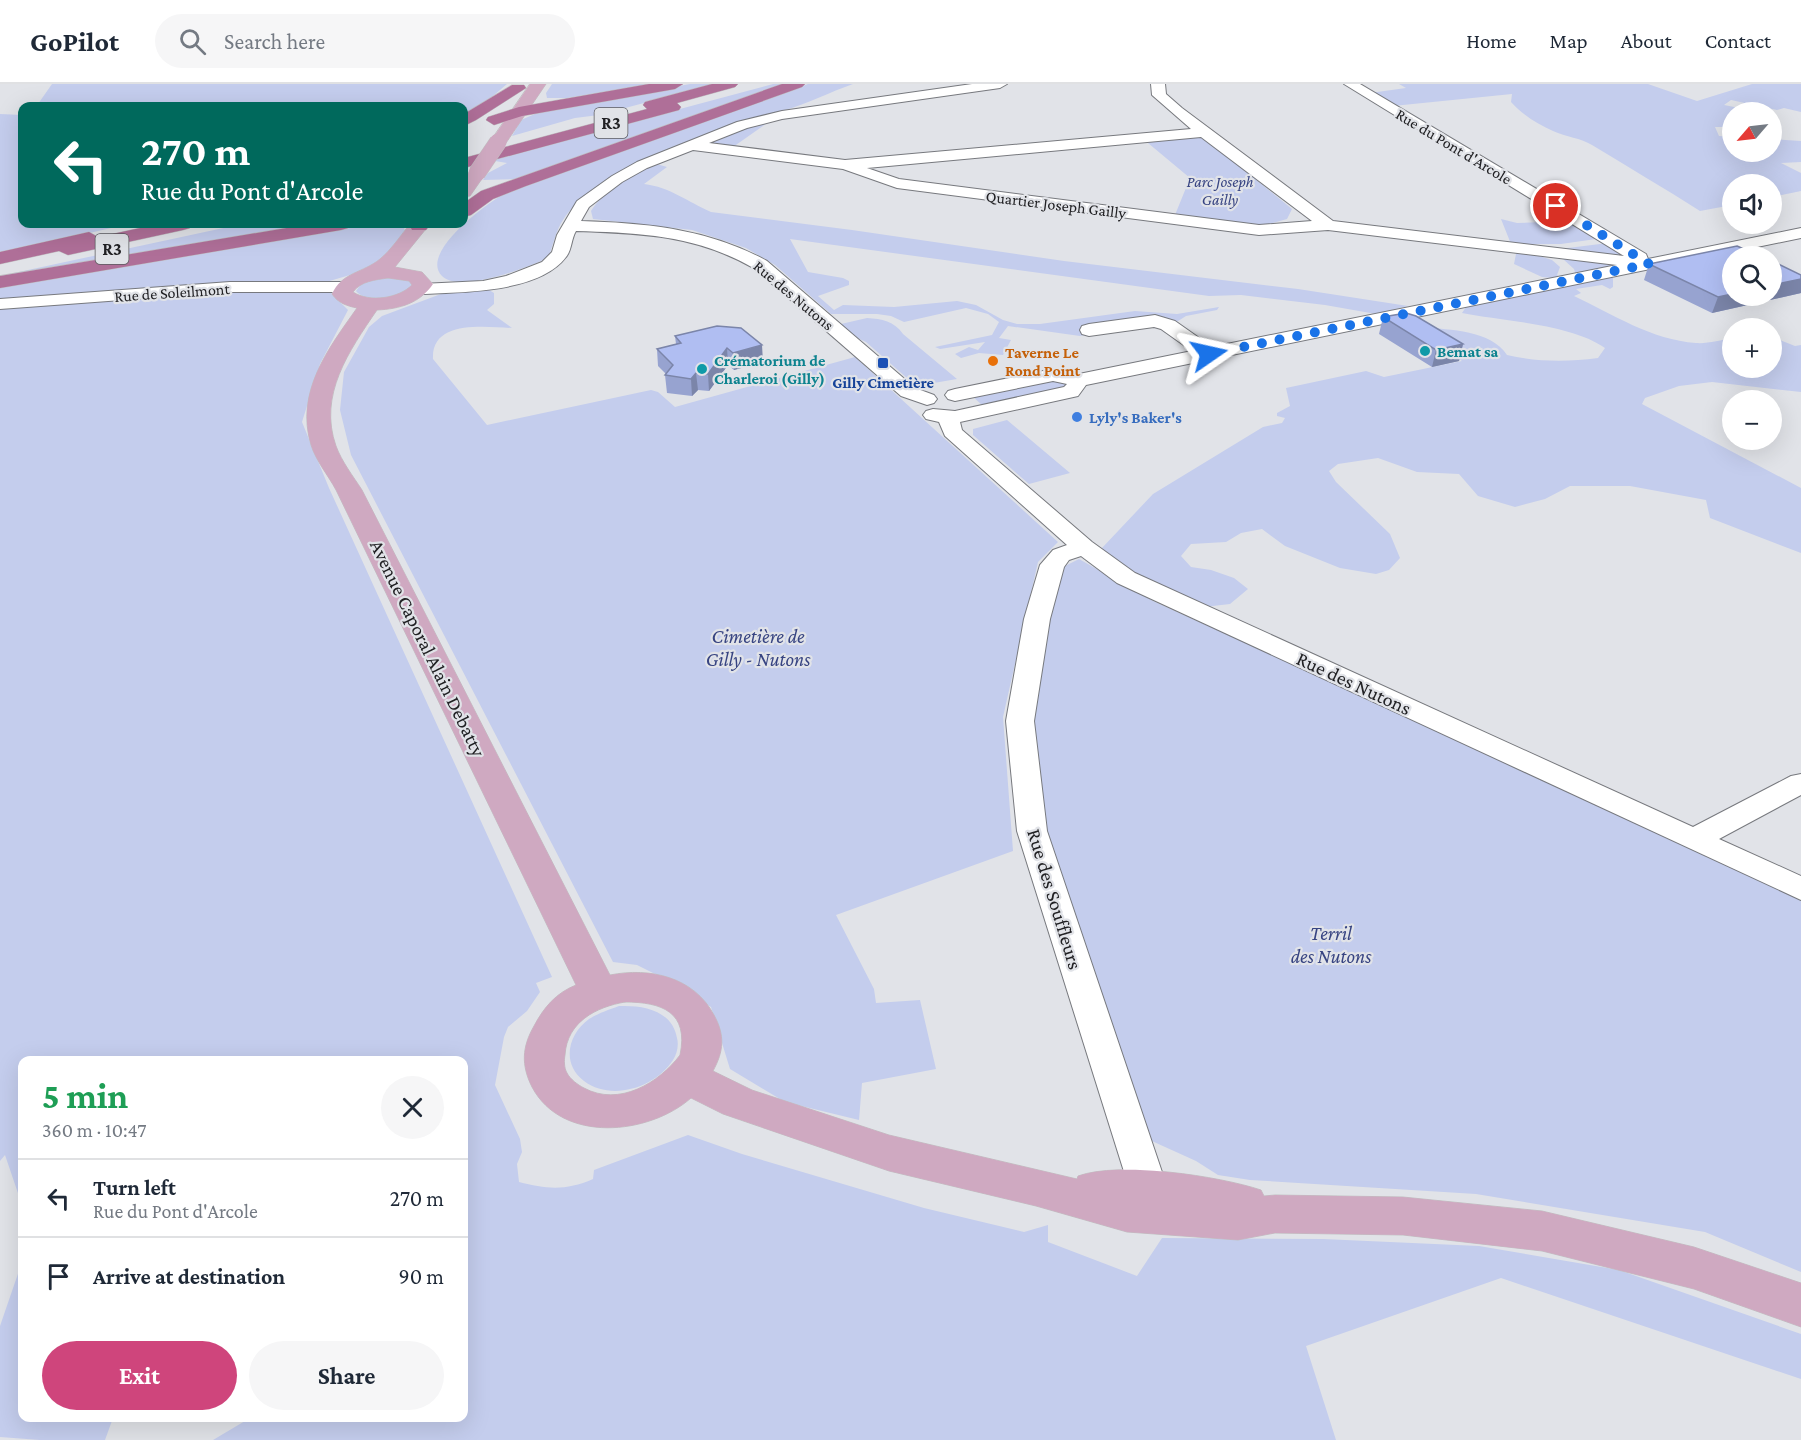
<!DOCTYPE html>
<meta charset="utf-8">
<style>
body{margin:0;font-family:"Crimson Pro",serif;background:#f6f6f7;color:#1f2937;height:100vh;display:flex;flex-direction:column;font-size:22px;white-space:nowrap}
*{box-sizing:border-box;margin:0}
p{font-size:20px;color:#747a83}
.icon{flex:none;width:33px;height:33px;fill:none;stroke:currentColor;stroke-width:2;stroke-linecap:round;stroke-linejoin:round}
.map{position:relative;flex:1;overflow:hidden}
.drawer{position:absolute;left:18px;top:972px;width:450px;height:366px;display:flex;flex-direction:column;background:#fff;border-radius:12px;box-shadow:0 6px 24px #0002}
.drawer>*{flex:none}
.top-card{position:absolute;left:18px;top:18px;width:450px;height:126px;border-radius:12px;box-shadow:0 6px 24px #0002;background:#00695c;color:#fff;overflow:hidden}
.needle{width:39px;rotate:242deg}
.fabs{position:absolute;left:1722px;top:18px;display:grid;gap:12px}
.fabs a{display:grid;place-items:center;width:60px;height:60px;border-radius:50%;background:#fff;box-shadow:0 6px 24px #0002;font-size:30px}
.pin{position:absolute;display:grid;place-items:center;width:51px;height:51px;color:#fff;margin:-26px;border:3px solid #fff;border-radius:50%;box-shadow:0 2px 6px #0007}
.me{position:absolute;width:66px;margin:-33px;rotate:79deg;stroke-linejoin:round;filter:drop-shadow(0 0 4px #0008)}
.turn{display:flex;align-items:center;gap:21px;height:126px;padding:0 24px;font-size:27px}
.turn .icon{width:78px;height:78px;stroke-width:2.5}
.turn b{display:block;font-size:42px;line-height:51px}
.round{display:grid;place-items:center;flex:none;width:63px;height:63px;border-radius:32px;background:#f6f6f7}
.head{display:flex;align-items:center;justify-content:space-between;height:102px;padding:0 24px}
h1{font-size:36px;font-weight:700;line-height:45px;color:#1e9e55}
.cta{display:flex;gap:12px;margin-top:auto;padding:12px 24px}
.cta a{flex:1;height:69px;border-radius:36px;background:#cf457c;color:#fff;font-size:24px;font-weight:700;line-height:69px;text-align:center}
.cta a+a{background:#f6f6f7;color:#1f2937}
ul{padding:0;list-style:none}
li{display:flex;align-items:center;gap:18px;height:78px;padding:0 24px;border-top:2px solid #e0e1e3}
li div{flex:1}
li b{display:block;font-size:22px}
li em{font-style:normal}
header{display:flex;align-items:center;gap:36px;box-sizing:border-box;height:84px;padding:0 30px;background:#fff;border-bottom:2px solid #e0e1e3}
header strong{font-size:28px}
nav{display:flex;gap:33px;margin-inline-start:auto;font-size:21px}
.search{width:420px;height:54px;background:#f6f6f7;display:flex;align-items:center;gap:15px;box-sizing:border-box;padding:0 21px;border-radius:33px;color:#747a83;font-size:22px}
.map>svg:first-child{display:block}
</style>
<header>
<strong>GoPilot</strong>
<div class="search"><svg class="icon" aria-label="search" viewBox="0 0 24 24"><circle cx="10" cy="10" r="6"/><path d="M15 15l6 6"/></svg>Search here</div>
<nav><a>Home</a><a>Map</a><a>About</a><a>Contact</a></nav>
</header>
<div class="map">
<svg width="1801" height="1356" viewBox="0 0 1801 1356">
<rect width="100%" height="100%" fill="#e1e3e8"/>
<path fill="#c4cded" d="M 52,0 L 507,0 L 479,24 L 464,32 L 464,22 L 43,22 L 38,20 Z
M 552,0 L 652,0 L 567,14 L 547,14 L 546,9 Z
M 690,0 L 715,0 L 599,31 L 575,34 L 512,52 L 521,36 L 544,26 Z
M 773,0 L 789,0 L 516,95 L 483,96 L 488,89 L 507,79 L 495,77 L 497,74 Z
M 808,0 L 853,0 C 830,8 807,20 785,26 C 722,44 600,80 563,136 C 556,146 553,162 548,174 C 528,183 460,210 442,192 C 418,168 492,115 511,106 Z
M 1399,0 L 1648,0 L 1697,17 L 1752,0 L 1801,0 L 1801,28 L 1784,24 L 1777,26 L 1731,16 L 1724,21 L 1760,28 L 1732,28 L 1732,43 L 1715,43 L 1719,52 L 1732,53 L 1732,68 L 1772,68 L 1772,55 L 1801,57 L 1801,78 L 1781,79 L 1801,89 L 1801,107 L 1772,113 L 1772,100 L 1732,100 L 1732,121 L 1700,127 C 1664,104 1628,83 1592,61 C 1581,54 1566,53 1553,47 C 1537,40 1523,31 1511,18 L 1512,10 L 1393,22 L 1370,9 L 1406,4 Z
M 0,30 L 22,31 L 22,140 L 128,140 L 0,170 Z
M 765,37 L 770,37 L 733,63 L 707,59 Z
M 1199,49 L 1292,125 L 1287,135 L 1262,142 L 1175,131 L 1190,94 L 1142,54 Z
M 653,79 L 667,83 L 644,100 C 670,103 688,118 711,128 L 852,146 L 1064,177 L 1298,205 L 1408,222 L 1376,230 L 1325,221 L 1241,211 L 1209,212 L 790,155 L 808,188 L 843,194 L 849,197 L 849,201 L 818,212 L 834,226 L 843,221 L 894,223 L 957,217 L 976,221 L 1003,236 L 1017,240 L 1040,240 L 1135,227 L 1177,230 L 1219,223 L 1217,226 L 1186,232 L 1175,239 L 1208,262 L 1192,267 L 1150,238 L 1080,252 L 1008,242 L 999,254 L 1011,256 L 1003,271 L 979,269 L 961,274 L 955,270 L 969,263 L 978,266 L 985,258 L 940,265 L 935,263 L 992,251 L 999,238 L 988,230 L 966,224 L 904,238 L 891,232 L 877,230 L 831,230 L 775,181 L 746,164 L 692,146 L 593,135 L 591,127 C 604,107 631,89 653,79 Z
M 1501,135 L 1517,139 L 1575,137 L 1603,154 L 1561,160 L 1511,160 Z
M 242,140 L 318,140 L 0,195 L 0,192 Z
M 364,140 L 403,140 L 405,147 L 381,177 L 350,191 L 309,203 L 0,217 L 0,203 Z
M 1608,159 L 1626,171 L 1625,173 L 1560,165 Z
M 1517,165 L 1552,176 L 1560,183 L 1557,191 L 1563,195 L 1542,193 L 1514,180 Z
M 1565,173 L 1626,181 L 1576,192 L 1574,185 L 1563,175 Z
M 1607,191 L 1613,193 L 1613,203 L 1610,205 L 1602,201 L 1576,205 L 1581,209 L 1574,212 C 1612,230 1652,256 1696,259 C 1707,260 1721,256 1732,254 L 1732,284 L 1772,284 L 1772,253 L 1795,262 L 1801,261 L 1801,308 L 1712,298 L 1679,302 L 1645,314 L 1642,320 L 1801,404 L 1801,469 L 1710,434 L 1706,416 L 1630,402 L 1570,402 L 1545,415 L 1515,423 L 1478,412 L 1459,390 L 1417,388 L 1378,374 L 1338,380 L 1329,387 L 1336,398 L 1390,450 L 1400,474 L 1389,486 L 1376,490 L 1340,484 L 1285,462 L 1262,445 L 1241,449 L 1226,458 L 1191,460 L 1181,472 L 1191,483 L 1211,486 L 1234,494 L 1248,505 L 1230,520 L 1204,523 L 1107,477 L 1102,464 L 1153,410 L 1263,343 L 1282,339 L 1285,334 L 1277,332 L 1277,329 L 1290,322 L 1286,304 L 1366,287 L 1384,293 L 1462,277 L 1419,248 L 1423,243 C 1450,246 1491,246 1507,271 C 1538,278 1567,278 1598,274 L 1605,264 C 1571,240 1502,237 1462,229 L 1468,220 Z
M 385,192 L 408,195 L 413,201 C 404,215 367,221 356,207 L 361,200 Z
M 310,205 L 330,208 L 348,226 L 320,280 L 302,338 L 329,404 L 552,893 L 536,899 L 540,908 L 527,927 L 508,943 L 504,953 L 495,1001 L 520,1055 L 522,1068 L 517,1080 L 519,1098 C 546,1105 566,1107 593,1095 L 594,1086 L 688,1051 L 742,1070 L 924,1124 L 1024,1148 L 1048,1141 L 1048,1158 L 1137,1192 L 1162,1154 L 1323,1155 L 1479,1162 L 1619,1186 L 1801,1250 L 1801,1295 L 1501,1194 L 1306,1262 L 1336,1356 L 213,1356 L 250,1334 L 464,1334 L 464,976 L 22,976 L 22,1121 L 5,1071 L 0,1077 L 0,223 L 228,208 Z
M 489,206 L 494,209 L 494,220 L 487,226 L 512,244 C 486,243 431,235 433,275 L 487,341 L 651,306 L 658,308 L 675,323 L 855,273 L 1058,458 L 1038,478 L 1003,633 L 1013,767 L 836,831 L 874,905 L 876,919 L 920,916 L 936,985 L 862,999 L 859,1036 L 785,1018 L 730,985 L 711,923 L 661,893 L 637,881 L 613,878 L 351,371 L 340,326 L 344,288 L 369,243 L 382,232 L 441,210 Z
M 867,234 C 882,235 894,237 903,250 L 957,295 L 916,302 L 866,258 L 853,252 L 841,240 Z
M 1055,296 L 1068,299 L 1066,303 L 1057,306 L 982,321 L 971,311 Z
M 1007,336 L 1070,389 L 1029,400 L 973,351 L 973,345 Z
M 1079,475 L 1153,517 L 1683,758 L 1801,816 L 1801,1188 L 1705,1148 L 1476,1110 L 1250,1096 L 1218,1091 L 1196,1077 L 1143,1053 L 1039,745 L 1030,636 L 1049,522 L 1065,482 Z
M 619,922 C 643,921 672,926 677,954 C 679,961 677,970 673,976 C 656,1003 612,1018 584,997 C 561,980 568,950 589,935 C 599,929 608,926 619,922 Z
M 22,1178 L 22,1334 L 113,1334 L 105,1356 L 40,1356 L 0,1353 L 0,1242 Z"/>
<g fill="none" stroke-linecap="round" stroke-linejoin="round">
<defs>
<path id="minor" d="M 972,0 L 1007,0 L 1000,4 L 782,35 L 747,44 L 709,59 L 845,76 L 1191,45 L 1152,11 L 1151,0 L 1165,0 L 1166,10 L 1182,24 L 1333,137 L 1624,172 L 1344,0 L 1360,0 L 1646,170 L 1648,175 L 1801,144 L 1801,154 L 1086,301 L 1078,312 L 960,338 L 962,346 L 1092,458 L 1135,489 L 1693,743 L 1791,692 L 1801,690 L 1801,711 L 1719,755 L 1801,792 L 1801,816 L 1117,499 L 1081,472 L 1069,476 L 1064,483 L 1050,535 L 1034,637 L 1047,747 L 1164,1094 L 1152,1119 L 1139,1123 L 1126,1119 L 1120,1107 L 1126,1094 L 1017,747 L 1006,637 L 1024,535 L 1040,481 L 1053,466 L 1067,461 L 945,352 L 939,338 L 926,335 L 923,331 L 926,327 L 933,325 L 955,327 L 1064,303 L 1067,300 L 1053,297 L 955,317 L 948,315 L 945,311 L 948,307 L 955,305 L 1053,285 L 1079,290 L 1192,267 L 1161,245 L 1154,243 L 1089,252 L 1082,250 L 1080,246 L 1082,242 L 1089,240 L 1155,231 L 1175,237 L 1212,263 L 1617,181 L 1328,146 L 1259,151 L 897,104 L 843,85 L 693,66 L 647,84 L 622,98 L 589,123 L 581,137 C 647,139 709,145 767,177 L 915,304 L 934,311 L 937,315 L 934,319 L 927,321 L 901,312 L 755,185 C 697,151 641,149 576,147 C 571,155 572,166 566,173 C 539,209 462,208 421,210 L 415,209 L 412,205 L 415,201 L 421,200 L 483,197 L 506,192 L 542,178 L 552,168 L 557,151 L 577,117 L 612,92 L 637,78 L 737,38 L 782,27 ZM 1201,53 L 1312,137 L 1259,141 L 899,95 L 867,84 Z
M 230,198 L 344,198 L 350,199 L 353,203 L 350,207 L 344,208 L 230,208 L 0,225 L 0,215 Z"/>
<path id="major" d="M 530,0 L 546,0 L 504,62 L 492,62 L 490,58 Z
M 477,84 L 483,85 L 486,89 L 470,112 L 464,113 L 464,96 L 471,85 Z
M 410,140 L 430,140 L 395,183 L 422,188 L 433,200 C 420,219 400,225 377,226 C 349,267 318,311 336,362 C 342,378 353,392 362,406 L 610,891 C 650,883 694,893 714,931 C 725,951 724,967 713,987 L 752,1006 L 889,1051 L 1077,1095 L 1078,1092 C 1119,1077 1219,1092 1261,1106 L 1264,1112 L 1275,1111 L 1403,1113 L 1542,1127 L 1694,1163 L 1801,1199 L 1801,1243 L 1694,1205 L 1542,1167 L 1403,1151 L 1275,1149 L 1238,1156 L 1127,1148 L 1036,1122 L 889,1087 L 723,1030 L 691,1014 C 649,1051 562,1060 532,1003 C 521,981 522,963 534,942 C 544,923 556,909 576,901 L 336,406 C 328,391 316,377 311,361 C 295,308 328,265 357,224 C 347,222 338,219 332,210 C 342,188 363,189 380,175 C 391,166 401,151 410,140 ZM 388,194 L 409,197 L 412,201 C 399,214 370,219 353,208 C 361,197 375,196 388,194 ZM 625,918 C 662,918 689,928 680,971 C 659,999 619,1023 584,1004 C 578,1001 570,995 567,989 C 564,984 564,976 565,971 C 567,938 596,923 625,918 Z"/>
<path id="highway" d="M 649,0 L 683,0 L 675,5 L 522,32 L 494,41 L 486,36 L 488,33 L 519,23 Z
M 712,0 L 738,0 L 735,3 L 677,19 L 681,23 L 679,26 L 464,84 L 464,74 L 647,25 L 643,21 L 645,18 Z
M 782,0 L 805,0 L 802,3 L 526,102 L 493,115 L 471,131 L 464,133 L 464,119 L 481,107 Z
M 512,1 L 524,1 L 526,4 L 476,36 L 464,42 L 464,30 Z
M 159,140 L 193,140 L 190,144 L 183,146 L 68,171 L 59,167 L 0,180 L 0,168 L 89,148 L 98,153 Z
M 310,140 L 351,140 L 348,144 L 341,146 L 0,204 L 0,192 Z
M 409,140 L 427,140 L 429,142 L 426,146 L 412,146 Z"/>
</defs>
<use href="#minor" stroke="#77797e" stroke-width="2"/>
<use href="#major" stroke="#c1c1c2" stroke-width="1"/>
<use href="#highway" stroke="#c1c1c2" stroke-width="1"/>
<use href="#minor" fill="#fff" fill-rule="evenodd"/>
<use href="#major" fill="#cfa9c1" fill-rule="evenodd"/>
<use href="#highway" fill="#af6f98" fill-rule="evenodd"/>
<defs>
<path id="major-bridge" d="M 477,89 L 498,58"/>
</defs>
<use href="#major-bridge" stroke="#c1c1c2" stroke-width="18" stroke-linecap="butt"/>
<use href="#major-bridge" stroke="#cfa9c1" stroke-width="17"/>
</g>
<path fill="#97a3d0" d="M 1649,180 L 1801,191 L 1801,209 L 1712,229 L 1644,196 Z
M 1383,233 L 1463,260 L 1459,277 L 1432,283 L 1379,250 Z
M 717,242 L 763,278 L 734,286 L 728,281 L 709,307 L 698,306 L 692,312 L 667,309 L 665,291 L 666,290 L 658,282 L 657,265 L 676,260 L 675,252 Z"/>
<path fill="#7b85a9" d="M 1801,195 L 1801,209 L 1712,229 L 1718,213 L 1732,210 L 1732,212 L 1772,212 L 1772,201 Z
M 1463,260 L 1459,277 L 1432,283 L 1436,266 Z
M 762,261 L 763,278 L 734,286 L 733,269 Z
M 727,264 L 728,281 L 709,307 L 708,290 Z
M 696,289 L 698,306 L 692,312 L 691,295 Z"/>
<path fill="#b0bef2" stroke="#7b85a9" stroke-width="1.5" d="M 1737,162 L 1760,172 L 1732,172 L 1732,210 L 1718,213 L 1649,180 Z
M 1772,177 L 1801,191 L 1801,195 L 1772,201 Z
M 1406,229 L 1416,232 L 1463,260 L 1436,266 L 1383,233 Z
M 717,242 L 741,244 L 762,261 L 733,269 L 727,264 L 708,290 L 696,289 L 691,295 L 665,291 L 673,281 L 657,265 L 681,259 L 675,252 Z"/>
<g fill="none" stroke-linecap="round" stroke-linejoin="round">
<path stroke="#1a73e8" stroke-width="10" stroke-dasharray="0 18" d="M 1209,270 L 1649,180 L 1556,122"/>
</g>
<g fill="#0f9aa8" stroke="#e1e3e8" stroke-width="2">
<circle cx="1425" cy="267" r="6"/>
<circle cx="702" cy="285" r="6"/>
</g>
<circle fill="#e8710a" stroke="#e1e3e8" stroke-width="2" cx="993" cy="277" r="6"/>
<rect fill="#1a4fb4" stroke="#e1e3e8" stroke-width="2" x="877" y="273" width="12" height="12" rx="3"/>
<circle fill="#3f7fe0" stroke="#e1e3e8" stroke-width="2" cx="1077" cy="333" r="6"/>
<g text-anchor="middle" stroke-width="4.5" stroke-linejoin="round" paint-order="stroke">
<g font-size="16" fill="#212124" stroke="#e1e3e8">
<text transform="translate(1454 62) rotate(31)" y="6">Rue du Pont d'Arcole</text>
<text transform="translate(1056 120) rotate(7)" y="6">Quartier Joseph Gailly</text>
<text transform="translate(172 208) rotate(-4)" y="6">Rue de Soleilmont</text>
<text transform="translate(794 211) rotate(40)" y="6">Rue des Nutons</text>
</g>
<g font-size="16" font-style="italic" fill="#374482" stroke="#e1e3e8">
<text x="1220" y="103">Parc Joseph<tspan x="1220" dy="18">Gailly</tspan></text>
</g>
<g font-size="16" font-weight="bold" fill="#0d838f" stroke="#e1e3e8" text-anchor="start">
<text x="1437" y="273">Bemat sa</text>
<text x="714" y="282">Crématorium de<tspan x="714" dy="18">Charleroi (Gilly)</tspan></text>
</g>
<g font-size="16" font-weight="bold" fill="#c56008" stroke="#e1e3e8" text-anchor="start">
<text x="1005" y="274">Taverne Le<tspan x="1005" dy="18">Rond Point</tspan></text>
</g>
<g font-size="16" font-weight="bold" fill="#164399" stroke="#e1e3e8">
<text x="883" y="304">Gilly Cimetière</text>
</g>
<g font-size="16" font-weight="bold" fill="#366cbe" stroke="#e1e3e8" text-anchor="start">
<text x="1089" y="339">Lyly's Baker's</text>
</g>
<g fill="#e1e3e8" stroke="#5b5b5f" stroke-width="1.5">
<rect x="594.5" y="24" width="33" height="30" rx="4.5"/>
<rect x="95.5" y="150" width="33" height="30" rx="4.5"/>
</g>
<g font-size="18" font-weight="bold" fill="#212124">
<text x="611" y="45">R3</text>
<text x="112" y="171">R3</text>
</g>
<g font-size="20" font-style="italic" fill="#374482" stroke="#e1e3e8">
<text x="758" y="559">Cimetière de<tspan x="758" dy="23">Gilly - Nutons</tspan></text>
<text x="1331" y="856">Terril<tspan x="1331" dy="23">des Nutons</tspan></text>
</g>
<g font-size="20" fill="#212124" stroke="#e1e3e8">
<text transform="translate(428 564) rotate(64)" y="7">Avenue Caporal Alain Debatty</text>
<text transform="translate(1354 599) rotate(25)" y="7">Rue des Nutons</text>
<text transform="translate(1055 815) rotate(73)" y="7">Rue des Souffleurs</text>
</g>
</g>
</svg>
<div class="fabs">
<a><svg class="needle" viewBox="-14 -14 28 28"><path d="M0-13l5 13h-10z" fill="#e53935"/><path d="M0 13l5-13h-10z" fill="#747a83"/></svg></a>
<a><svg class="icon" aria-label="sound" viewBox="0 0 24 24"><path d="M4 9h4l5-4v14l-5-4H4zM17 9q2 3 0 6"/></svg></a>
<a><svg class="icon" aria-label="search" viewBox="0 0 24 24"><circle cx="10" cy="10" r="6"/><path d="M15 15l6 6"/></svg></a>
<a>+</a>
<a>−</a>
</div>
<div class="pin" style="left:1556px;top:122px;background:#d93025"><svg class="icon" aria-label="arrive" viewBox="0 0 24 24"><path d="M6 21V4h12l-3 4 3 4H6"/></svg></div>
<svg class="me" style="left:1209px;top:270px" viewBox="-20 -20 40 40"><path d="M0-17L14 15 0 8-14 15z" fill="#1a73e8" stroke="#fff" stroke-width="4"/></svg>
<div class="top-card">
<div class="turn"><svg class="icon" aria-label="left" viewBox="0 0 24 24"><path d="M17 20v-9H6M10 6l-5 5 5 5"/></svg><div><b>270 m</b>Rue du Pont d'Arcole</div></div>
</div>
<section class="drawer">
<div class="head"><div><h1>5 min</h1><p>360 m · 10:47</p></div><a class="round"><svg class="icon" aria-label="close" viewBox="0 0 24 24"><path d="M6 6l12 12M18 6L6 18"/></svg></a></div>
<ul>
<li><svg class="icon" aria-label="left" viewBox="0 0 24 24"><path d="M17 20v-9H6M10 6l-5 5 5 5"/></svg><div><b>Turn left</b><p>Rue du Pont d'Arcole</p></div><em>270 m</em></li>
<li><svg class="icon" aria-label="arrive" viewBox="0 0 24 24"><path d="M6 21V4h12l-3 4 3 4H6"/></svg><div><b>Arrive at destination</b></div><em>90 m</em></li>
</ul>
<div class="cta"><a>Exit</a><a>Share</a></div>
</section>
</div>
